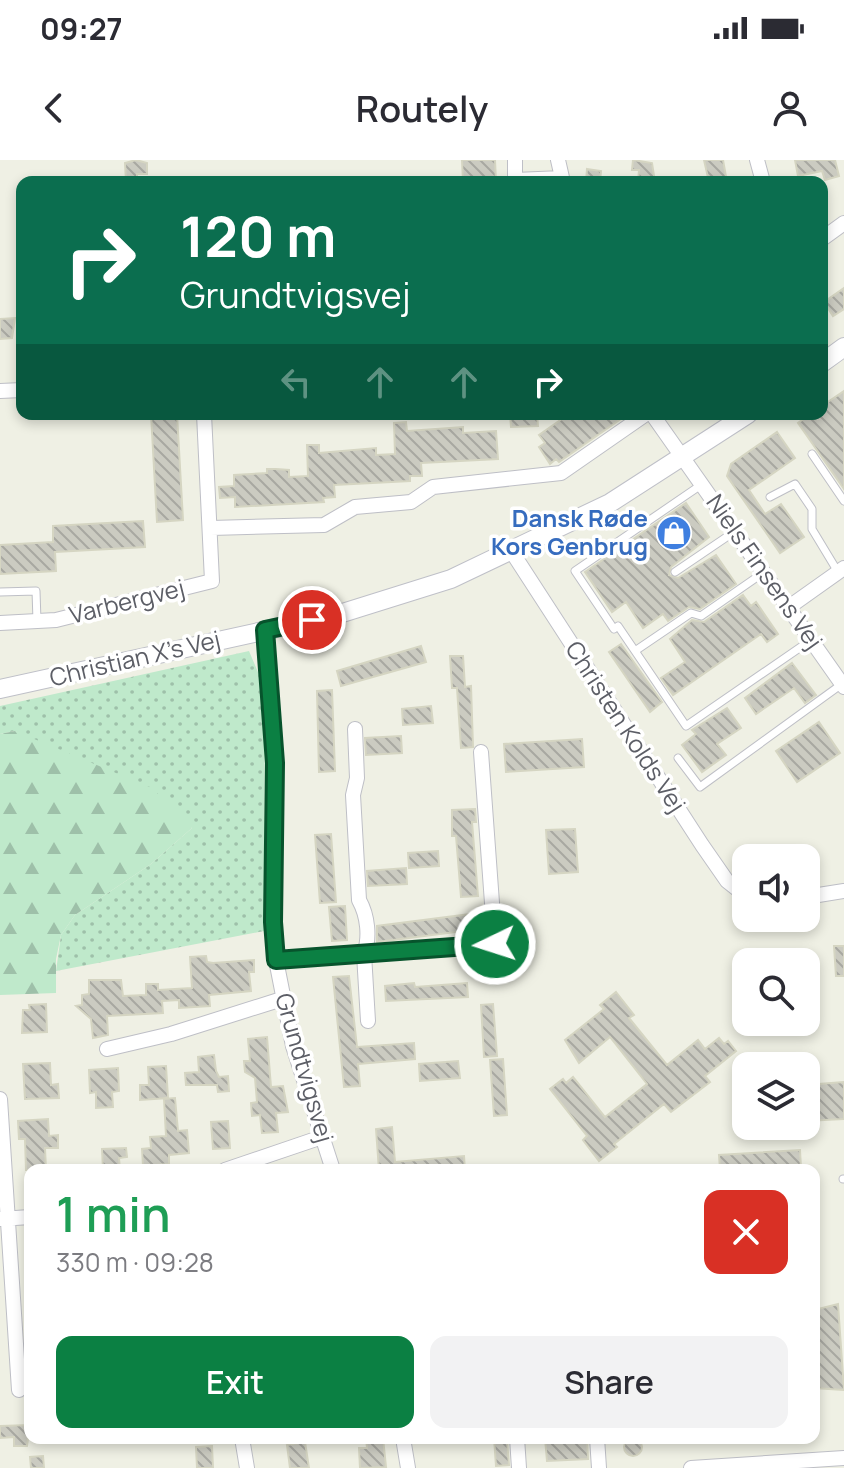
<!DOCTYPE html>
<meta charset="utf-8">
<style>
body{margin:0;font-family:Manrope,sans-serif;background:#f2f2f3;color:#2b2b33;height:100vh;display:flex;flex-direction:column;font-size:30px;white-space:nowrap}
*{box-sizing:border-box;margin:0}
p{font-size:26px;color:#7c7c81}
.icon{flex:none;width:44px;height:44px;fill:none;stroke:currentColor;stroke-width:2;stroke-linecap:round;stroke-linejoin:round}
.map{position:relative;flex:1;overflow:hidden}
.details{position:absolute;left:24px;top:1004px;width:796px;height:280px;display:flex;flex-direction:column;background:#fff;border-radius:16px;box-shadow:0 4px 12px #0003}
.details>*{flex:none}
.banner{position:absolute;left:16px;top:16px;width:812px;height:244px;border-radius:16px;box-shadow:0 4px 12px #0003;background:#0b6e4f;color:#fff;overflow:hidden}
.controls{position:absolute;left:732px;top:684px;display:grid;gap:16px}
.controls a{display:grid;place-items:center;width:88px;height:88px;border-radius:16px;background:#fff;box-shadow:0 4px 12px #0003;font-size:40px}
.pin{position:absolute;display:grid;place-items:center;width:68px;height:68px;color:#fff;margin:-34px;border:4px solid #fff;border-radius:50%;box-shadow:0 2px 8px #0007}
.me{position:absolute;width:88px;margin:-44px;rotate:266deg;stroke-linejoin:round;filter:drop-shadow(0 0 6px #0008)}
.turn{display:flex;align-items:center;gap:28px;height:168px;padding:0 32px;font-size:36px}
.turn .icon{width:104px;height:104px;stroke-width:2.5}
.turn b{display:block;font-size:56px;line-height:68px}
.lanes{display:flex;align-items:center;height:76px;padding:0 32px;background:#0003;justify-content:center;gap:40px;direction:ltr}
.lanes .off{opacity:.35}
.round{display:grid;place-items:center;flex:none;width:84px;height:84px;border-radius:16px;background:#f2f2f3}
.overview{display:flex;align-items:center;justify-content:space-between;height:136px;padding:0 32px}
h1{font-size:48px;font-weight:600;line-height:60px;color:#1e9e55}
.primary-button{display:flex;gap:16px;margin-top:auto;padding:16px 32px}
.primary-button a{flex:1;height:92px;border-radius:16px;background:#0b8043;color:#fff;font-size:32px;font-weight:600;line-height:92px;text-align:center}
.primary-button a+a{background:#f2f2f3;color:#2b2b33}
.status{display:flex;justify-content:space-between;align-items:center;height:56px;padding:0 40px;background:#fff;direction:ltr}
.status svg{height:22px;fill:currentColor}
header{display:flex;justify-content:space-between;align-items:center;height:104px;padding:0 32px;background:#fff;font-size:36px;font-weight:600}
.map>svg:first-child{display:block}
</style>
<div class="status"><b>09:27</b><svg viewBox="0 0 49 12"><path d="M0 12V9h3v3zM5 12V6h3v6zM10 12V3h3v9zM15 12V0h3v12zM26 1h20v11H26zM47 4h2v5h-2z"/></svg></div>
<header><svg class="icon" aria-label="back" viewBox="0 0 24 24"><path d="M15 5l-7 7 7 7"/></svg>Routely<svg class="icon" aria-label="person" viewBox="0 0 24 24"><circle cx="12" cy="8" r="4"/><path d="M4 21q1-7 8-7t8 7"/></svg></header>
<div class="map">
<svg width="844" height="1308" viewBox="0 0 844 1308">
<defs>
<pattern id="grass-dots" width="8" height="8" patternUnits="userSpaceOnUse" patternTransform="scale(2)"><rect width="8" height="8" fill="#bfe9cb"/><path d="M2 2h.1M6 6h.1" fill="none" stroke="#9ec0a9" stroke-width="1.8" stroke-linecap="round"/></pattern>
<pattern id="forest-firs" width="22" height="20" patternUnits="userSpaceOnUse" patternTransform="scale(2)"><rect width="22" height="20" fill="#bfe9cb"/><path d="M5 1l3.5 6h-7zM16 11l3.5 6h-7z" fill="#9ec0a9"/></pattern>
<pattern id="building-back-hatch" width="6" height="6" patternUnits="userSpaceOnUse" patternTransform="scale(2)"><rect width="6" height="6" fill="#cbcbc1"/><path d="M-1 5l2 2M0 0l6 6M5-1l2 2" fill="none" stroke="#a8a8a1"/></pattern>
</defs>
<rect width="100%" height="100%" fill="#eff0e4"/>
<path fill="url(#grass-dots)" d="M 249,491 L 260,517 L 265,541 L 264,771 L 56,811 L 61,775 L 75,755 L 151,704 L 192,668 L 15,571 L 0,574 L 0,546 Z"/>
<path fill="url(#forest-firs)" d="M 15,571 L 152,628 L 192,668 L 151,704 L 75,755 L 61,775 L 56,799 L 56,833 L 0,835 L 0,574 Z"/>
<path fill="url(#building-back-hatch)" stroke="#d5d5c2" stroke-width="2" d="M 136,0 L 147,3 L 147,14 L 137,14 L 137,22 L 126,22 L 125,3 Z
M 462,0 L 495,0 L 496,22 L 463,22 Z
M 633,0 L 652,3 L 655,22 L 638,22 L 639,10 L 632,10 Z
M 704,0 L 723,0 L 727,22 L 709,22 Z
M 795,0 L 835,0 L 839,16 L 825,20 L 822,11 L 798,16 Z
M 587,9 L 601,11 L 600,22 L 586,22 Z
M 844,128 L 844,149 L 833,156 L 824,142 Z
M 15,158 L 12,178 L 0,179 L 0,159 Z
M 844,231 L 844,329 L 798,263 L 810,254 L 822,254 L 822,246 Z
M 151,254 L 177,254 L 183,360 L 157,362 Z
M 510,254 L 537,254 L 538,266 L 511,267 Z
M 569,254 L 628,254 L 559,302 L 556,299 L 550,304 L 539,287 L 545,283 L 539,275 Z
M 406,262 L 407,271 L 463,267 L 463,273 L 496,271 L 498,299 L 421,303 L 422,316 L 410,316 L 410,321 L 334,325 L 335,337 L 323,338 L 324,342 L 235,347 L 235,337 L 220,338 L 219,327 L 234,326 L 234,315 L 267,313 L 267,309 L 276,309 L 289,310 L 289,317 L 308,316 L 307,285 L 319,285 L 319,293 L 376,288 L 376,295 L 395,294 L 394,263 Z
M 777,272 L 795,298 L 749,330 L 765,354 L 781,344 L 804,377 L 780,393 L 727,316 L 731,304 Z
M 686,343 L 709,377 L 671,407 L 669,415 L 678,418 L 716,395 L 736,424 L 700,449 L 689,447 L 668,461 L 663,454 L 643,468 L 626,442 L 612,452 L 585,412 Z
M 143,361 L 145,387 L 55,392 L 56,411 L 0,414 L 0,385 L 53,382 L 53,366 Z
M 743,435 L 751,446 L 756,442 L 778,474 L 767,482 L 761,474 L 673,535 L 661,518 L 685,502 L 670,479 L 692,460 L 704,462 Z
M 621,484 L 662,542 L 650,552 L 609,492 Z
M 421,486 L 426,502 L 341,526 L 337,511 Z
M 450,496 L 463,496 L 465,527 L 471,526 L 473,587 L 461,588 L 457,528 L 452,528 Z
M 792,503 L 816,535 L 805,543 L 794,528 L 756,554 L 745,538 Z
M 332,530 L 335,611 L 319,612 L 317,531 Z
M 431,546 L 433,563 L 403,565 L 402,549 Z
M 727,548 L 741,568 L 717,584 L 726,595 L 702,612 L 682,585 L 696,574 L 692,570 Z
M 819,562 L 840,593 L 797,622 L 776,591 Z
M 401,576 L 402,593 L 366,595 L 365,578 Z
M 582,579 L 584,607 L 506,612 L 504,584 Z
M 475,649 L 476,662 L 472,662 L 478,736 L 461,737 L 456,676 L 452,676 L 452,650 Z
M 575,669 L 578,712 L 549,714 L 546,670 Z
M 331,674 L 336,742 L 320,743 L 315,675 Z
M 438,691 L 439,706 L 409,708 L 408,693 Z
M 406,708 L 407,724 L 368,726 L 367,711 Z
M 345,746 L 347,780 L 332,781 L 329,747 Z
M 471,754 L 472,770 L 377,782 L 377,766 Z
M 834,786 L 844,786 L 844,816 L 836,816 Z
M 206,796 L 207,802 L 213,803 L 254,800 L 254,812 L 249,812 L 251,831 L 209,835 L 210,846 L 179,848 L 179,840 L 162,841 L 163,853 L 107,856 L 108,875 L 93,878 L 91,859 L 76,846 L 82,845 L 82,835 L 89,834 L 89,820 L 121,820 L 123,836 L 146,835 L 146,824 L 158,824 L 158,830 L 192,828 L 190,797 Z
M 349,816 L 357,887 L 414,883 L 415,899 L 358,904 L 360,926 L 344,927 L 333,817 Z
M 414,823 L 415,827 L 467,823 L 468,837 L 386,841 L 385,826 Z
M 616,832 L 634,855 L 629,858 L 667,905 L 698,880 L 705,889 L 719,878 L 724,884 L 728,881 L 736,891 L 705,916 L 710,922 L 671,952 L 664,944 L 614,984 L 617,987 L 599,1001 L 583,980 L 587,976 L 550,929 L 563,919 L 566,923 L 573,917 L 605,957 L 647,924 L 610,877 L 579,903 L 565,880 L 604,849 L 600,845 Z
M 46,844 L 47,872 L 22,873 L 23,850 L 30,850 L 29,845 Z
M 493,844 L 497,896 L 484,897 L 481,845 Z
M 267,877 L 271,927 L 283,926 L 288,952 L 276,953 L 278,972 L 262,973 L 260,955 L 252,956 L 251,943 L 257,942 L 255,918 L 245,912 L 244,901 L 250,901 L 248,879 Z
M 214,895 L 216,911 L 219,917 L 228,916 L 229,931 L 218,932 L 217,925 L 186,925 L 185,913 L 199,912 L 198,897 Z
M 503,899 L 507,955 L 494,956 L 490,900 Z
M 458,901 L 460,918 L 420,921 L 419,904 Z
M 50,903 L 51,925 L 58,924 L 59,938 L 25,939 L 23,904 Z
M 166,906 L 168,938 L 140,940 L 140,925 L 149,925 L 148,907 Z
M 118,908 L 119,931 L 112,932 L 113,947 L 96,948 L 96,932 L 90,933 L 89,910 Z
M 844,922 L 844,959 L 806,961 L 806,925 Z
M 175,938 L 178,971 L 187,970 L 189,993 L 169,995 L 169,1004 L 143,1006 L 142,989 L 151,988 L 150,977 L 166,976 L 164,939 Z
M 48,959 L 49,976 L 58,975 L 58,988 L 45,988 L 46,1010 L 26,1010 L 25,979 L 19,979 L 18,961 Z
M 228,961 L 230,988 L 213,989 L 211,962 Z
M 392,967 L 395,1002 L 464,996 L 465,1010 L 379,1010 L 376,969 Z
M 126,988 L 127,997 L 119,998 L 120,1010 L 103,1010 L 102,989 Z
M 800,990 L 801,1008 L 797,1010 L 720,1009 L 719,995 Z
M 838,1144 L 844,1230 L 814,1228 L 814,1150 Z
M 30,1265 L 27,1286 L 14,1286 L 14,1277 L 0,1278 L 0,1266 Z
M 366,1278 L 383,1278 L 386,1307 L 360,1308 L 359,1288 L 367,1288 Z
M 494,1278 L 507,1280 L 509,1305 L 496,1306 Z
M 545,1278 L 587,1278 L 588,1299 L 547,1301 Z
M624 1287a9 9 0 1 1 18 0a9 9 0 1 1-18 0Z
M 305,1282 L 309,1308 L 290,1308 L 287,1285 Z
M 212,1286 L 213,1308 L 197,1308 L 196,1287 Z
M 43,1296 L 44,1308 L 31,1308 L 30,1297 Z"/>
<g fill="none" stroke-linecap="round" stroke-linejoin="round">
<defs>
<path id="lane" d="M 812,294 L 844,341
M 701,325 L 575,411 L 614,469 L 618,466 L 686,566 L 811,480
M 770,337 L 795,324 L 812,349 L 812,369 L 838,412
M 675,412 L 734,372
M 0,432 L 36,431 L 37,461
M 635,491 L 691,453 L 701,456 L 763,413
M 678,598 L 700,627 L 842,524
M 843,1019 L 844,1019"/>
<path id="street" d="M 515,0 L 515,20 L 562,18
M 558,0 L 563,22
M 757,0 L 763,22
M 822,79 L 844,63
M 0,231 L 22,230
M 652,254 L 844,527
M 211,368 L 324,365 L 355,347 L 411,342 L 433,327 L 561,313 L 646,254
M 512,392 L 702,685 L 727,721 L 746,736
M 789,447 L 844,408
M 0,463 L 56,460 L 212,421 L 204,254
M 265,470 L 275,603 L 273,762 L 276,800 L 293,886 L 333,1010
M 355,569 L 357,618 L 353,635 L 359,740 C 368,756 370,778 364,794 L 368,861
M 806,737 L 844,731
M 276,800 L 495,784 L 481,592
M 107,889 L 171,874 L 282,839
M 0,939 L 19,1230
M 225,1010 L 322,977
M 0,1059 L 30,1057
M 242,1278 L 247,1308
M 403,1278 L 408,1308
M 517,1278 L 519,1308
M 597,1278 L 599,1308
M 691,1308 L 844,1298"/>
<path id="secondary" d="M 822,203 L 844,187
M 0,529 L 336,455 L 451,419 L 610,343 L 748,254"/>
</defs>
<use href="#lane" stroke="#bebfc6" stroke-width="9"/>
<use href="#street" stroke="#bebfc6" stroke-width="16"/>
<use href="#secondary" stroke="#bfc0c8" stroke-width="20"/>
<use href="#lane" stroke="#fff" stroke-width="7"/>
<use href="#street" stroke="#fff" stroke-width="14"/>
<use href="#secondary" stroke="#fff" stroke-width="18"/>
</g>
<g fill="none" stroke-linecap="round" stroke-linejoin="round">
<defs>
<path id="route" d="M 312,460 L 265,470 L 275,603 L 273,762 L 276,800 L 495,784"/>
</defs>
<use href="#route" stroke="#07532c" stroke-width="20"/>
<use href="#route" stroke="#0b8043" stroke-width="14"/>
</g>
<defs>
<symbol id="shop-disc" viewBox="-11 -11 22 22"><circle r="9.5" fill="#3f7fe0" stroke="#fff"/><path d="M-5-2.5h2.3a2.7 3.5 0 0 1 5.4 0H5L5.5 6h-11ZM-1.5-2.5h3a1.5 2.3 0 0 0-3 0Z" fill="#fff"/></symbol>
</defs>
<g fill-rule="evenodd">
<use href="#shop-disc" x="654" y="353" width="40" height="40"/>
</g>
<g text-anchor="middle" stroke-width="7" stroke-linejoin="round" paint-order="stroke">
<g font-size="24" font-weight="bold" fill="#366cbe" stroke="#fff" text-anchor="end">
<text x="648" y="367">Dansk Røde<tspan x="648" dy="28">Kors Genbrug</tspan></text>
</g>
<g font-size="24" fill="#5c5e66" stroke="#fff">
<text transform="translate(764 412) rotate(55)" y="8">Niels Finsens Vej</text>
<text transform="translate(127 442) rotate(-14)" y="8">Varbergvej</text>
<text transform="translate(135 499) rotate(-13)" y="8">Christian X's Vej</text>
<text transform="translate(625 567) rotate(57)" y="8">Christen Kolds Vej</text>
<text transform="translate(304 908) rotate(74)" y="8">Grundtvigsvej</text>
</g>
</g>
</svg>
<div class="controls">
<a><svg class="icon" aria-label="sound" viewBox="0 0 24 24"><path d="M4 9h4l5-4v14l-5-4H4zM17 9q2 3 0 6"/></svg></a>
<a><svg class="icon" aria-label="search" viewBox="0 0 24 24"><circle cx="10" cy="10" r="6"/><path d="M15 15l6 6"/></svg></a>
<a><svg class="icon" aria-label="layers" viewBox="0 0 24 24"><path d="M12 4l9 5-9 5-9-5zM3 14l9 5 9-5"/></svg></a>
</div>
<div class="pin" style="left:312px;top:460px;background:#d93025"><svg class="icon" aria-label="arrive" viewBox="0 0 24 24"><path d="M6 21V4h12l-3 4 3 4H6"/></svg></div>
<svg class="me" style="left:495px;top:784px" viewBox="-20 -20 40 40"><circle r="17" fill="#0b8043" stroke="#fff" stroke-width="3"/><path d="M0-11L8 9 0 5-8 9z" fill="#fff"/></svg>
<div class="banner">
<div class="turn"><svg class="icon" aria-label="right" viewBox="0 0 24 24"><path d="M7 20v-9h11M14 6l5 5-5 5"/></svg><div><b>120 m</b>Grundtvigsvej</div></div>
<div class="lanes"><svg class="icon off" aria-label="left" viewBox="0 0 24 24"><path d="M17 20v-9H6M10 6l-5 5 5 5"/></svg><svg class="icon off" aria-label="ahead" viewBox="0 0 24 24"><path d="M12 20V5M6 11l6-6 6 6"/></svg><svg class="icon off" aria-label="ahead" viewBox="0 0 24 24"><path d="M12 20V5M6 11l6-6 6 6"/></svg><svg class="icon" aria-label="right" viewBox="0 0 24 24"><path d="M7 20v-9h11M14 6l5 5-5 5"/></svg></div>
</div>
<section class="details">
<div class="overview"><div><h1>1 min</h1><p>330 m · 09:28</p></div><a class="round" style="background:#d93025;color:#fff"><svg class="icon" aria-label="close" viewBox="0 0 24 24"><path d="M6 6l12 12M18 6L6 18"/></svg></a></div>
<div class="primary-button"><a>Exit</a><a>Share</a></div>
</section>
</div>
